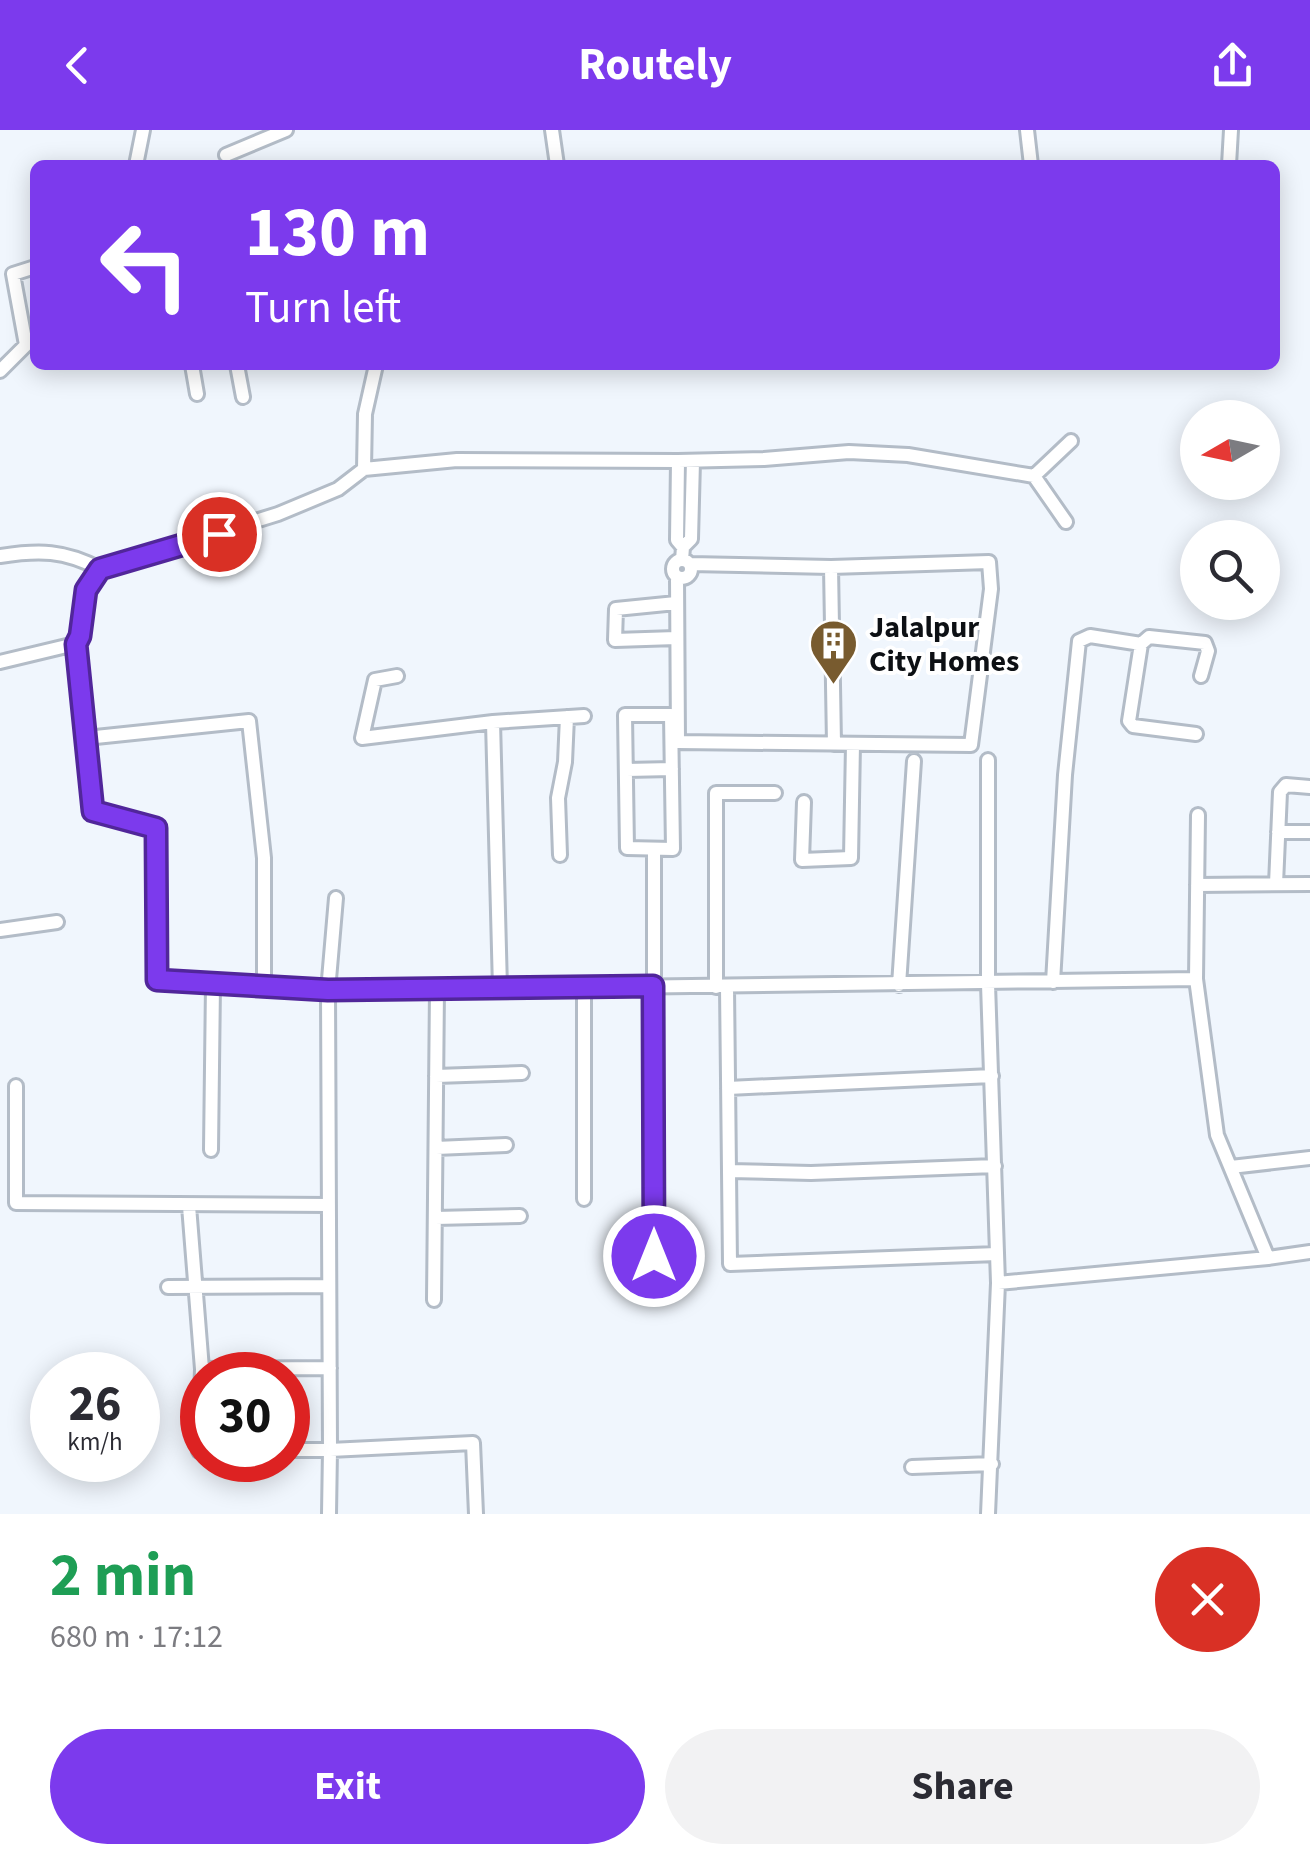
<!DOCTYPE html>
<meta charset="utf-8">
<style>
body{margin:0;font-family:"Source Sans 3",sans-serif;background:#f2f2f3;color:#2b2b33;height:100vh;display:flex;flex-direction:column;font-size:38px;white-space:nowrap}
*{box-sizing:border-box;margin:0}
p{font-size:32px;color:#7c7c81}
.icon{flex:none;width:55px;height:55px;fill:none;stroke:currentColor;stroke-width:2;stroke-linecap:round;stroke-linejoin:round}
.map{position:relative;height:1384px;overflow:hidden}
.sheet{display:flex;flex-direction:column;background:#fff;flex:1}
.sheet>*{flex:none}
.guide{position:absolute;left:30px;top:30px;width:1250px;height:210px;border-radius:15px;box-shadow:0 5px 25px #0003;background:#7c3aed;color:#fff;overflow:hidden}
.needle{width:65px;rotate:261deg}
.tools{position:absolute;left:1180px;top:270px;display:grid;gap:20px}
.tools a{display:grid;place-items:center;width:100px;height:100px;border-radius:50%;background:#fff;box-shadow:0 5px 25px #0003;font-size:50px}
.speed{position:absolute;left:30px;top:1222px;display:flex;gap:20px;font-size:50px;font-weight:700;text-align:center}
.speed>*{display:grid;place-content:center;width:130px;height:130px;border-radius:50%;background:#fff;box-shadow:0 5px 25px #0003;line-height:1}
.speed small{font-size:25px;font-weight:400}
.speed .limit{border:15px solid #d22;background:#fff;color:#111}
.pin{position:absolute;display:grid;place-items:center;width:85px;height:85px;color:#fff;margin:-42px;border:5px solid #fff;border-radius:50%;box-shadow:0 2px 10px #0007}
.me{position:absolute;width:110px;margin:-55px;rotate:0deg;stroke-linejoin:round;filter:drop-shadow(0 0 8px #0008)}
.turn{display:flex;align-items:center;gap:35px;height:210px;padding:0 50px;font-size:45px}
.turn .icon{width:130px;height:130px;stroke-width:2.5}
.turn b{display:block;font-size:70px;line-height:85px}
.round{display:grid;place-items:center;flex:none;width:105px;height:105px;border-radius:52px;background:#f2f2f3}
.overview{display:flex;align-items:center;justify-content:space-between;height:170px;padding:0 50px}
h1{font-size:60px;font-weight:700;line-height:75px;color:#1e9e55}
.cta{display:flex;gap:20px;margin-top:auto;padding:20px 50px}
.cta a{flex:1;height:115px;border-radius:60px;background:#7c3aed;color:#fff;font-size:40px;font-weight:700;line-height:115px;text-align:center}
.cta a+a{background:#f2f2f3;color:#2b2b33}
header{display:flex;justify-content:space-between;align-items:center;height:130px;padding:0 50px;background:#7c3aed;color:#fff;font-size:45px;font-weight:700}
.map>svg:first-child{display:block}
</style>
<header><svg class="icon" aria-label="back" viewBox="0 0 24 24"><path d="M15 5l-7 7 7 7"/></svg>Routely<svg class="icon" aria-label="share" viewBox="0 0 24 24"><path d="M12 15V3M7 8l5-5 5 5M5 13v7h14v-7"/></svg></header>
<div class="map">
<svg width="1310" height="1384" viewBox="0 0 1310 1384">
<rect width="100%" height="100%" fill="#f0f6fd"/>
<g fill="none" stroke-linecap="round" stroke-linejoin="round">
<defs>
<path id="minor" d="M 552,0 L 557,35
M 1027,0 L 1031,35
M 226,25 L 286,0
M 136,35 L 143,0
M 1229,35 L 1231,0
M 192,235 L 197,264
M 237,235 L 243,267
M 0,241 L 26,215 L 13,144 L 35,137
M 678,331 L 677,410 L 683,417 L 682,430
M 364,339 L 365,284 L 376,235
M 1034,346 L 1071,311
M 683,417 L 691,409 L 693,331
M 0,426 C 39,420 64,420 100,439
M673 439a9 9 0 1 1 18 0a9 9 0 1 1-18 0Z
M 831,437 L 834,614
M 677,447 L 678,612 L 971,615 L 991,459 L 989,432 L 831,437 L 690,434
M 676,508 L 615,510 L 616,479 L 676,473
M 75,514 L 93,681 L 155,698 L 157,851 L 328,861 L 1196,849 L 1217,1005 L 1268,1128 L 998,1153 L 988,854 L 988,630
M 1141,514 L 1129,591 L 1133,596 L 1196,604
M 0,532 L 75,514 C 90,491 76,469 100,439 L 278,384 L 338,359 L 364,339 L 457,330 L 678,331 L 764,329 L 849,322 L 908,325 L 1034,346 L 1066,392
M 397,546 L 375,550 L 362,608 L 493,592 L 584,586
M 625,585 L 671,585 L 673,719 L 627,718 Z
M 493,592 L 500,858
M 86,608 L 249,591 L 264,728 L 264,857
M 626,640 L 672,639
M 804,672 L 802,730 L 851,728 L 853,614
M 1278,702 L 1310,702
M 560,725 L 558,668 L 565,632 L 567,587
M 1276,754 L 1280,662 L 1286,655 L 1310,657
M 1197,755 L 1310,754
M 336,768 L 328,861 L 330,1320 L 473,1313 L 476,1384
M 0,800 L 57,792
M 1196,849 L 1198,685
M 1053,852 L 1065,645 L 1079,511 L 1090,506 L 1141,514 L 1149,507 L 1205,513 L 1208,521 L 1201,546
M 899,855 L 914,631
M 584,857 L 584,1069
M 716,857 L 716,663 L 775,663
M 727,857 L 730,1134 L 997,1124
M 436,946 L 522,943
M 16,956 L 16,1073 L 329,1075
M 728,958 L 992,946
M 436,1018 L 506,1015
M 211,1020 L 213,854
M 1231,1037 L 1310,1028
M 730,1041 L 811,1043 L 995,1036
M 189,1076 L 202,1239 L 199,1321 L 202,1321
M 435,1088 L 520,1086
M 654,1125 L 654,719
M 1268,1128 L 1310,1122
M 168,1157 L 329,1156
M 434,1170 L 437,859
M 202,1239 L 330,1238
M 288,1320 L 330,1320 L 329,1384
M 912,1337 L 992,1334
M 988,1384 L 998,1153"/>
</defs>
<use href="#minor" stroke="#b3bcc7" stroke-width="18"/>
<use href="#minor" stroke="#fff" stroke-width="12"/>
</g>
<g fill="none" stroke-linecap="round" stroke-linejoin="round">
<defs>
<path id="route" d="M 219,404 L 100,439 L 86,460 L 80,506 L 76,514 L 93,681 L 156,698 L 157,850 L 328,860 L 653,856 L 654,1126"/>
</defs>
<use href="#route" stroke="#51269a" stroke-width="25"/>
<use href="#route" stroke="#7c3aed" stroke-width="18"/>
</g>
<defs>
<symbol id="building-pin" viewBox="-11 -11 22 30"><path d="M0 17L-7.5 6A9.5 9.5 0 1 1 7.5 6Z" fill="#785b2f" stroke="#fff"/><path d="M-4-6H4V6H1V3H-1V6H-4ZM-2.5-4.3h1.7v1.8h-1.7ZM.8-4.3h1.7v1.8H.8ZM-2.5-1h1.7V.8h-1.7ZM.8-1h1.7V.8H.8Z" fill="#fff"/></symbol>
</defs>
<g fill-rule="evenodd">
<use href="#building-pin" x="806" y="486" width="55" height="75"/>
</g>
<g text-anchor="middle" stroke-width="8" stroke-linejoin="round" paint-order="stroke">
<g font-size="30" font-weight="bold" fill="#0d1014" stroke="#fff" text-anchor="start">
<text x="869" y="507">Jalalpur<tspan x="869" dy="34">City Homes</tspan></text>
</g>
</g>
</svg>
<div class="tools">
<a><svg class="needle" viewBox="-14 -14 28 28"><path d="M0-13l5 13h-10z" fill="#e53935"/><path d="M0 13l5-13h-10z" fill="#7c7c81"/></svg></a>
<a><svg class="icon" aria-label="search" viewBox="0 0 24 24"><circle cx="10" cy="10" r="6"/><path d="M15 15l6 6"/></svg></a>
</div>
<div class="speed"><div>26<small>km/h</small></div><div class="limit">30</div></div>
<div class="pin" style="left:219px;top:404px;background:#d93025"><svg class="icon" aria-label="arrive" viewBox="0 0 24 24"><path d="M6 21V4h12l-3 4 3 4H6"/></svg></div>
<svg class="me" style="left:654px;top:1126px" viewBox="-20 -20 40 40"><circle r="17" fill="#7c3aed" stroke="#fff" stroke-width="3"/><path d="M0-11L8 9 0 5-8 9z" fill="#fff"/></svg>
<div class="guide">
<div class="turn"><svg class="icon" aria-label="left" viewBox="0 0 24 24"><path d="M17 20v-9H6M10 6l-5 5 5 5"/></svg><div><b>130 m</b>Turn left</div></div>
</div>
</div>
<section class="sheet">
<div class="overview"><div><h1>2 min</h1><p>680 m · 17:12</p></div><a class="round" style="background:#d93025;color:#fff"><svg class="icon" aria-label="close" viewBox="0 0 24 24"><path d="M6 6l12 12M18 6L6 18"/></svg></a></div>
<div class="cta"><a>Exit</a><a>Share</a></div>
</section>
